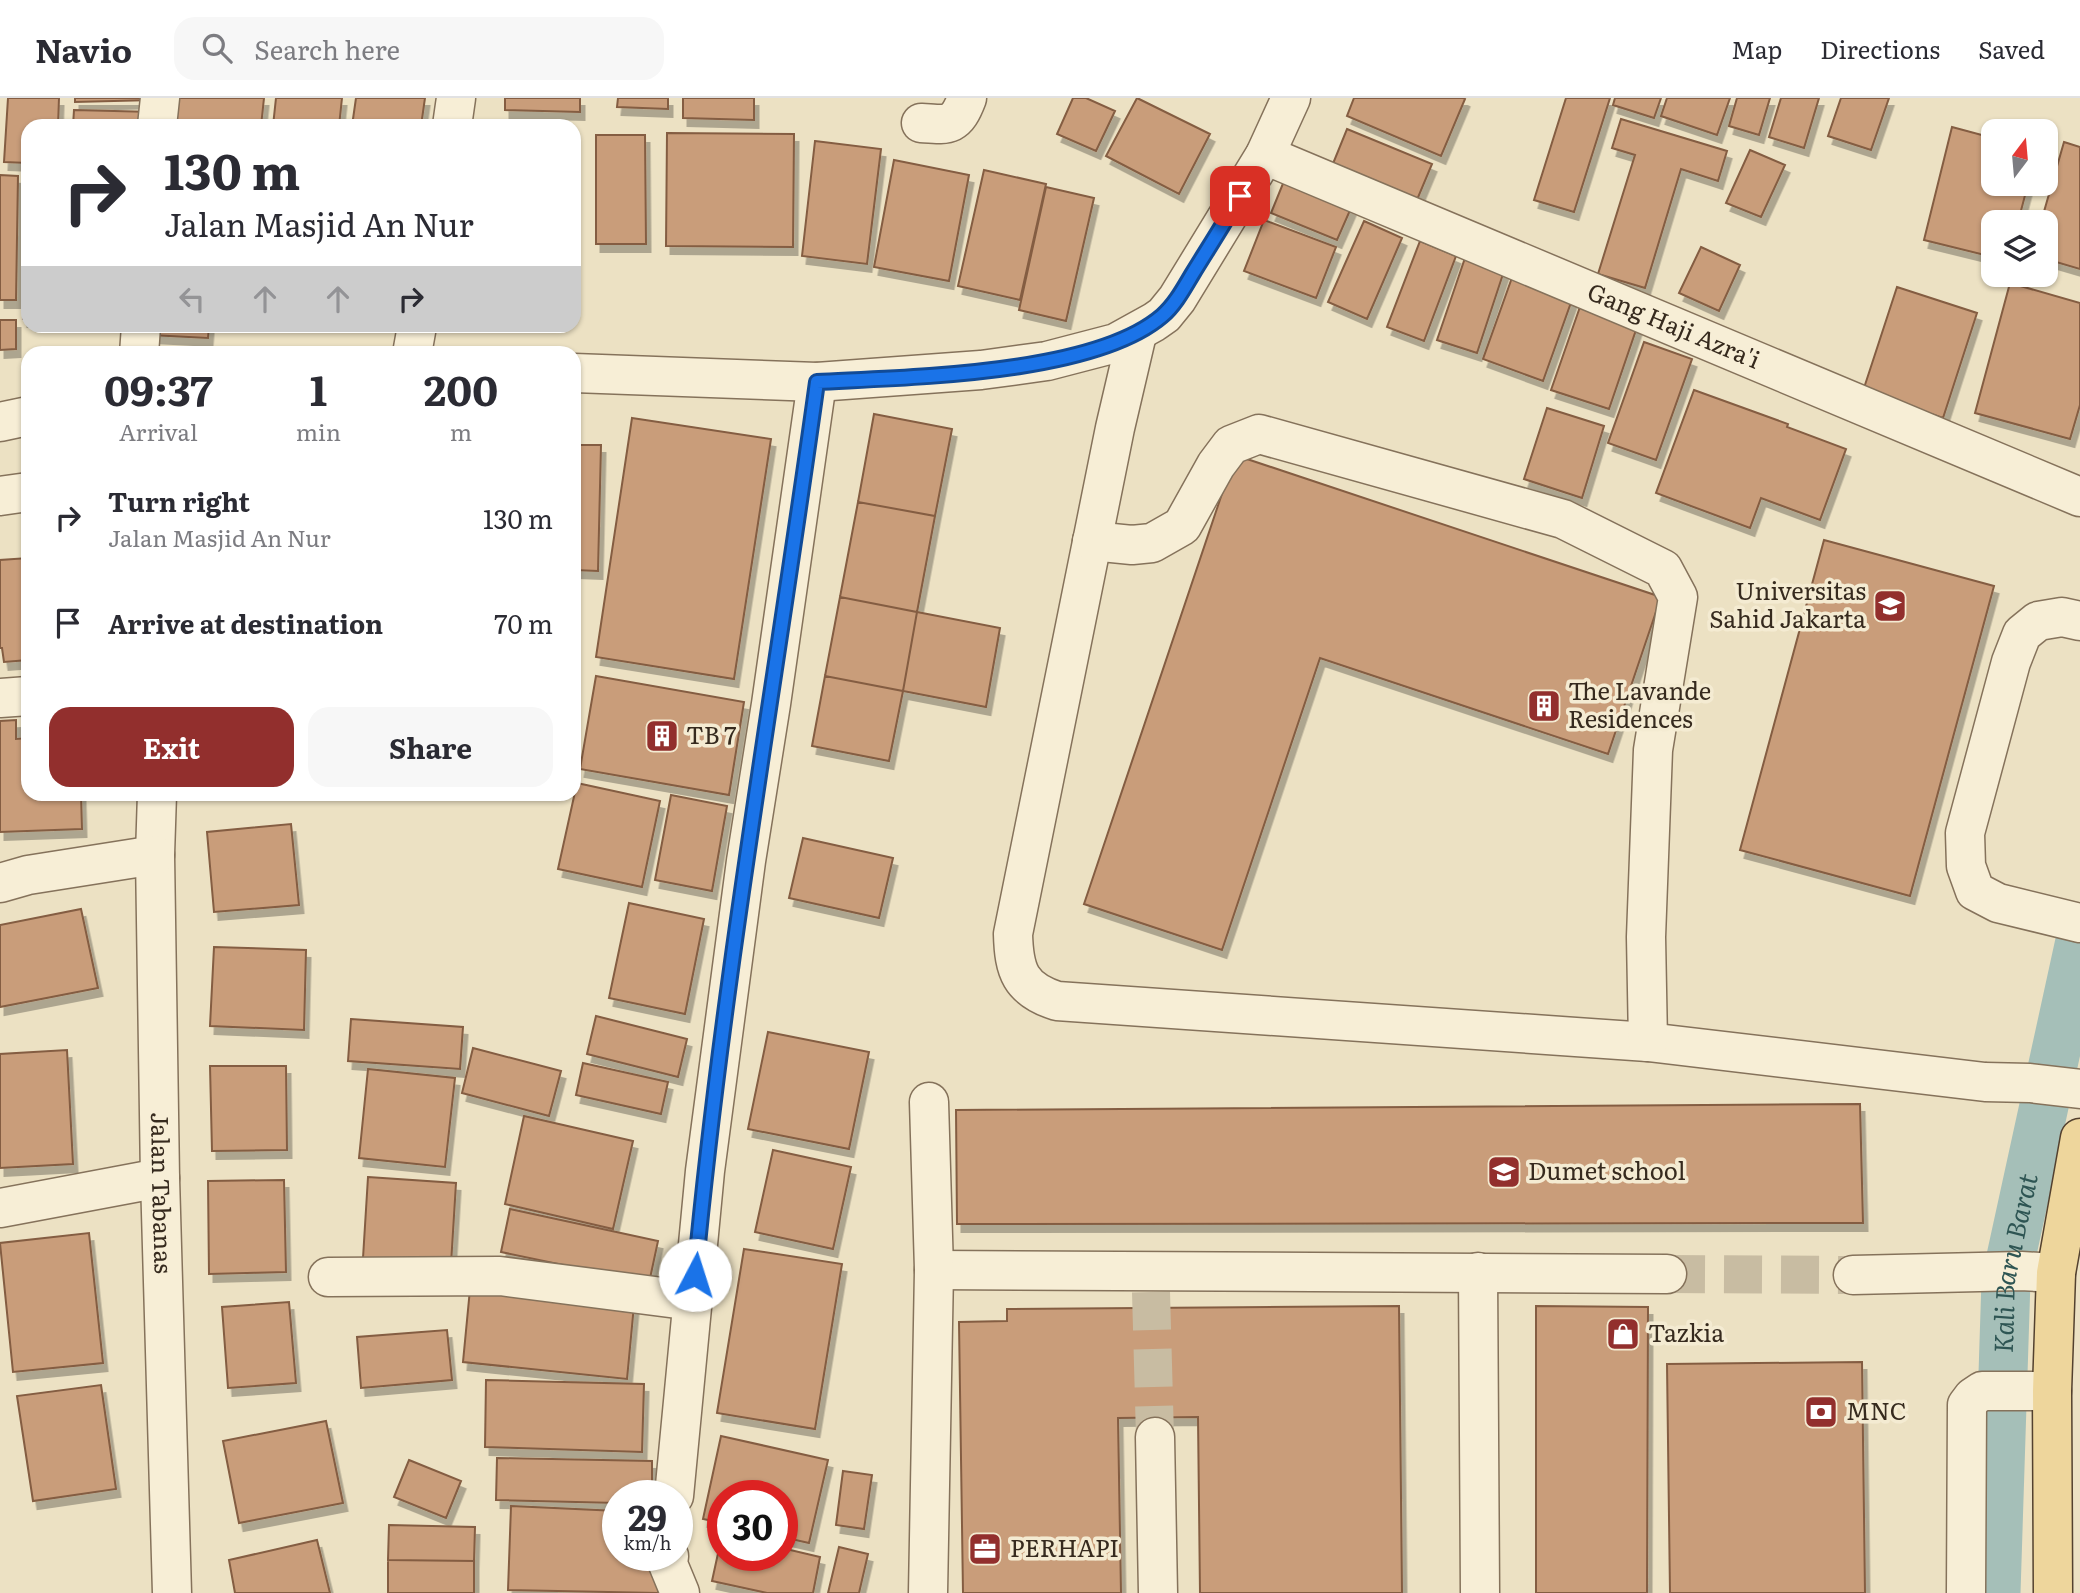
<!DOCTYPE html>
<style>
body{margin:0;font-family:Literata,serif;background:#f7f7f7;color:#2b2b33;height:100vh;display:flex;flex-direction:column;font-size:26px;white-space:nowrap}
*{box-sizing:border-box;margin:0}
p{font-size:23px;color:#7c7c81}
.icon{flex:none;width:38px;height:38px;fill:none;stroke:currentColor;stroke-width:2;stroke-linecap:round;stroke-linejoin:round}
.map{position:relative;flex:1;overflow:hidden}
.drawer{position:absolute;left:21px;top:248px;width:560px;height:455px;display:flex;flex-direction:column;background:#fff;border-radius:21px;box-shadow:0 2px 5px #0004}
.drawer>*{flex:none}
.top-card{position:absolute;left:21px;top:21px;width:560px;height:214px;border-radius:21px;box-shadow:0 2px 5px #0004;background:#fff;color:#2b2b33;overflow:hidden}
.needle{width:46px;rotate:16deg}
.fabs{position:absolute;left:1981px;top:21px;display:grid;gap:14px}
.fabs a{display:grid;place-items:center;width:77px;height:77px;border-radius:14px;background:#fff;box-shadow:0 2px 5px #0004;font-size:35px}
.speed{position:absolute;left:602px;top:1382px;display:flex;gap:14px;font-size:35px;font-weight:700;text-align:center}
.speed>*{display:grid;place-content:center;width:91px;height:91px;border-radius:50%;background:#fff;box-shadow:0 2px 5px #0004;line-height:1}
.speed small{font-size:18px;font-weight:400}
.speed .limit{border:10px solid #d22;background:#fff;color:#111}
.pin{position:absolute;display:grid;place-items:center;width:60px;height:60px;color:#fff;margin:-30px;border-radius:14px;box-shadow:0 4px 10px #0006}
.me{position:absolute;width:77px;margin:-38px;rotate:5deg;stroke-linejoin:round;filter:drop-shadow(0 0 5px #0008)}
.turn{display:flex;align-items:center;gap:24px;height:147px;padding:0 28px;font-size:32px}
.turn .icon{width:91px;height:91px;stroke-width:2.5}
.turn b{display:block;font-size:49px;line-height:60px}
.lanes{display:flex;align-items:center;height:66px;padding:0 28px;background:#0003;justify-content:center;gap:35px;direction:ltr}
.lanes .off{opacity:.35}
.eta{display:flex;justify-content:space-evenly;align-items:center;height:119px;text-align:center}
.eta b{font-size:42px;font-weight:700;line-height:49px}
.cta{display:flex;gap:14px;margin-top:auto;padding:14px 28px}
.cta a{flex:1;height:80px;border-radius:21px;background:#922f2d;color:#fff;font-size:28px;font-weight:700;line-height:80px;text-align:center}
.cta a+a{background:#f7f7f7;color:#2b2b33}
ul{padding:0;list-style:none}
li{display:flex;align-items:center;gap:21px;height:105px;padding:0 28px}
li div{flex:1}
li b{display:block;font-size:26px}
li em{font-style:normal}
header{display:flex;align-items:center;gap:42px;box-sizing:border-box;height:98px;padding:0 35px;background:#fff;border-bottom:2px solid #e1e1e2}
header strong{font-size:33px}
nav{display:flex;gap:38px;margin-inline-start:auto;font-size:24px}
.search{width:490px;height:63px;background:#f7f7f7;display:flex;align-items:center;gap:18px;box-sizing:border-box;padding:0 24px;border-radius:21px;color:#7c7c81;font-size:26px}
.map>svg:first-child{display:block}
</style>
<header>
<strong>Navio</strong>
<div class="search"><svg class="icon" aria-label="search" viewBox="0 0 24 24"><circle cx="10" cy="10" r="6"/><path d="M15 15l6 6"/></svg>Search here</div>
<nav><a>Map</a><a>Directions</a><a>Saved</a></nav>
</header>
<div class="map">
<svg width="2080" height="1495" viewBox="0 0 2080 1495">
<defs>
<filter id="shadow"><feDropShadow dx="4.5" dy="8" stdDeviation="0" flood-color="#0004"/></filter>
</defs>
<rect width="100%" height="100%" fill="#ece1c3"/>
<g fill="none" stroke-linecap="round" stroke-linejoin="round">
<path stroke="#a5bfb8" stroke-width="49" id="s1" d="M 1996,1495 L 2006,1182 L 2080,843"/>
</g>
<path fill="#c99d7a" stroke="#845d42" stroke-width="2" filter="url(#shadow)" d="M 8,0 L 59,0 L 58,28 L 28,28 L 28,65 L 4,64 Z
M 75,0 L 153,0 L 153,2 L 75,4 Z
M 169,0 L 264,0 L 261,28 L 166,28 Z
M 276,0 L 342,0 L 339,28 L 273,28 Z
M 356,0 L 425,0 L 421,28 L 352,28 Z
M 505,0 L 580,0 L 580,14 L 505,12 Z
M 618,0 L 668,0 L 668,11 L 617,9 Z
M 683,0 L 754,0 L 754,22 L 683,20 Z
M 1073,0 L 1086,0 L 1115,13 L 1096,53 L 1057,36 Z
M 1137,0 L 1210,36 L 1179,96 L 1106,58 Z
M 1354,0 L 1463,0 L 1465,1 L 1441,58 L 1347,18 Z
M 1566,0 L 1610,0 L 1574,114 L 1534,102 Z
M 1615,0 L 1661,0 L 1654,20 L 1613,7 Z
M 1667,0 L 1730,0 L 1717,37 L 1661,18 Z
M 1737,0 L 1770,0 L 1759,37 L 1729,28 Z
M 1781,0 L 1819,0 L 1804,50 L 1769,39 Z
M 1841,0 L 1889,0 L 1871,52 L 1828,38 Z
M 74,12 L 154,14 L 153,28 L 73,28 Z
M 1621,21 L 1727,53 L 1718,83 L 1681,71 L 1645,190 L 1598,176 L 1635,57 L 1612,50 Z
M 1952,29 L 1993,40 L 1993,86 L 2028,86 L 2018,124 L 1993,124 L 1993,159 L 1924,142 Z
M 1347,31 L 1432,66 L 1414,109 L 1330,73 Z
M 667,35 L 794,36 L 793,149 L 666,148 Z
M 596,37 L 645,37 L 646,146 L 596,146 Z
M 815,43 L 881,51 L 867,166 L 802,158 Z
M 2064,44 L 2080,49 L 2080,171 L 2046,161 L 2046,124 L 2041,124 Z
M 1750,52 L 1785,67 L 1761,119 L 1726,105 Z
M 894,62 L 969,77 L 949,183 L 874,169 Z
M 984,72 L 1046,86 L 1020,202 L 958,188 Z
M 0,77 L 18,78 L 16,202 L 0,202 Z
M 1284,83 L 1351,110 L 1337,142 L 1271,115 Z
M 1046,89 L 1094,100 L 1066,223 L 1019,212 Z
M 1264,122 L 1336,149 L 1316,200 L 1244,173 Z
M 1364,123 L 1402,140 L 1367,221 L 1328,204 Z
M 25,138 L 28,138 L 28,221 L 23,221 Z
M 1420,143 L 1456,158 L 1424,243 L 1387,229 Z
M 1701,149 L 1740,167 L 1719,213 L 1679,195 Z
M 1465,160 L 1504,173 L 1477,255 L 1437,242 Z
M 1514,174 L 1574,196 L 1543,283 L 1483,261 Z
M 2010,185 L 2080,205 L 2080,307 L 2070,341 L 1975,315 Z
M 1897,189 L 1977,215 L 1943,320 L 1863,293 Z
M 1581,206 L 1638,226 L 1609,311 L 1551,292 Z
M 0,222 L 16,222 L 16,251 L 0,252 Z
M 150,228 L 209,228 L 208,240 L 150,237 Z
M 1644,244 L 1692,261 L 1656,362 L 1608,345 Z
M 1694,292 L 1788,326 L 1787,329 L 1846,351 L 1820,422 L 1761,400 L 1750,430 L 1656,395 Z
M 1547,310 L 1604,328 L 1582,400 L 1524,381 Z
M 874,316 L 952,331 L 935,418 L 858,404 Z
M 632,320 L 771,341 L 734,581 L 596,559 Z
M 574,347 L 601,347 L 598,473 L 574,472 Z
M 1235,357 L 1661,499 L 1608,656 L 1320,560 L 1222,852 L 1084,806 Z
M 858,404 L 935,418 L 917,514 L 840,499 Z
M 1824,442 L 1994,488 L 1910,798 L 1740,752 Z
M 28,460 L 28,562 L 4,564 L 2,550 L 0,550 L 0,462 Z
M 840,499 L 917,514 L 903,593 L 825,578 Z
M 917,514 L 1000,530 L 986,609 L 903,593 Z
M 596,578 L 744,604 L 729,697 L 580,671 Z
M 825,578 L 903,593 L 889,663 L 812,648 Z
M 16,622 L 16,641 L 28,640 L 28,696 L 81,696 L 82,731 L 0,734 L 0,623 Z
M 577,685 L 660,703 L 642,789 L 558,771 Z
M 671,697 L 727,708 L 712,793 L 655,782 Z
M 291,726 L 299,807 L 214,814 L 207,734 Z
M 803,740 L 893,760 L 879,820 L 789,800 Z
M 629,805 L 704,821 L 685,916 L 609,900 Z
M 81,811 L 98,890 L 0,909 L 0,827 Z
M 214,849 L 306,852 L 304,932 L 210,928 Z
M 596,918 L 687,941 L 678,979 L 587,956 Z
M 351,921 L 463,929 L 460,971 L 348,963 Z
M 768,934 L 869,954 L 849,1051 L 748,1031 Z
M 473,950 L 561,973 L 549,1018 L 462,995 Z
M 67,952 L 73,1066 L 0,1070 L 0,956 Z
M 583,965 L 668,984 L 661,1016 L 576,997 Z
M 210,968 L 286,968 L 287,1052 L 212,1053 Z
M 368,971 L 455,980 L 445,1069 L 359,1060 Z
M 1860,1006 L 1863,1125 L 957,1126 L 956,1012 Z
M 524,1018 L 633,1043 L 613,1131 L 505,1106 Z
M 773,1052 L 851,1069 L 833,1151 L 755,1134 Z
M 368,1079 L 456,1085 L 451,1166 L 363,1160 Z
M 284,1082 L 286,1174 L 209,1176 L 208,1083 Z
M 510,1111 L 658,1143 L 649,1185 L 501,1154 Z
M 89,1135 L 103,1265 L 13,1274 L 0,1145 Z
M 744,1151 L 842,1166 L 815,1331 L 717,1315 Z
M 470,1191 L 634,1207 L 627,1281 L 463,1264 Z
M 289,1204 L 296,1285 L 228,1290 L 222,1209 Z
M 1399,1208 L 1402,1495 L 1200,1495 L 1198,1319 L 1118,1320 L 1121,1495 L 963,1495 L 959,1224 L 1007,1223 L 1007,1211 Z
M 1536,1208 L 1648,1209 L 1647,1495 L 1536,1495 Z
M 447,1232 L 452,1282 L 361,1290 L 357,1239 Z
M 1862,1264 L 1865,1495 L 1670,1495 L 1667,1266 Z
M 486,1282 L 644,1286 L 642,1354 L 485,1349 Z
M 101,1287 L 116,1391 L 33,1403 L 17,1298 Z
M 326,1323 L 343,1405 L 239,1425 L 223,1343 Z
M 721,1338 L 828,1362 L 809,1445 L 782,1439 L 782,1398 L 723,1398 L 723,1425 L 703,1421 Z
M 497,1360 L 652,1363 L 652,1398 L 618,1398 L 618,1405 L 496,1402 Z
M 409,1362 L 461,1383 L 446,1420 L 394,1399 Z
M 843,1373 L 872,1377 L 864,1431 L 836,1427 Z
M 511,1408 L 618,1413 L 618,1458 L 659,1458 L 658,1495 L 508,1492 Z
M 389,1427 L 475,1429 L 474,1463 L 388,1462 Z
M 722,1437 L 723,1458 L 782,1458 L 782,1450 L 820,1459 L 813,1495 L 767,1495 L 712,1483 Z
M 317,1442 L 330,1495 L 235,1495 L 229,1462 Z
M 839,1449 L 868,1456 L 859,1495 L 828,1495 Z
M 388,1462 L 474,1463 L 474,1495 L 388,1495 Z"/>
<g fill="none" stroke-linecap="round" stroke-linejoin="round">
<path stroke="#c8bca2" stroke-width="38" stroke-dasharray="38 19" stroke-linecap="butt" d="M 1667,1176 L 1853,1177
M 1151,1194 L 1155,1339"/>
<defs>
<g id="minor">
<path d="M 921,25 C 949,27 956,29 967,0"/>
<path d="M 157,28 L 160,0"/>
<path d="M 452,28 L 456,0"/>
<path id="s2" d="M 1265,57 L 2080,399"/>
<path d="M 1137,236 L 1115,330 L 1013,836 C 1014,873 1020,891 1057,903 L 1648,944 L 1985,984 L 2030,985 L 2080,991"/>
<path d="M 139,256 L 141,228"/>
<path d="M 412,256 L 417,228"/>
<path d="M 574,275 L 817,284 L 981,272 L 1047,263 L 1116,245 L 1154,224 L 1164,217 L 1177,201 L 1265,57 L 1291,0"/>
<path d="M 0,324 L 28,318"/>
<path d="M 0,398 L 28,394"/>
<path d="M 1092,443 L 1132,447 L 1152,445 L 1182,428 L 1216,367 L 1231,347 L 1259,336 L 1563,421 L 1663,471 L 1678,499 L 1653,652 L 1646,839 L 1648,944"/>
<path d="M 2080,523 L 2062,519 L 2038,523 L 2022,536 L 2011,564 L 1965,735 L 1966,768 L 1975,793 L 1998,805 L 2080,825"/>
<path d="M 0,600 L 28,598"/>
<path id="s3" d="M 157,696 L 155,757 L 160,1080 L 172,1495"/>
<path d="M 0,785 L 28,777 L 155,757"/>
<path d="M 0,1110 L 160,1080"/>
<path d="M 934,1172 L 1667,1176"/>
<path d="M 1478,1174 L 1480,1495"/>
<path d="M 1853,1177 L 2021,1173 L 2056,1175"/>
<path d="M 328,1179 L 500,1178 L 693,1203"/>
<path d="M 1155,1339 L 1158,1495"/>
<path d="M 674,1398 L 705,1073 L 746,763 L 771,606 L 817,284"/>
<path d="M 669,1458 L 668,1466 L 680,1495"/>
<path d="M 928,1495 L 934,1172 L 929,1004"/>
<path d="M 1966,1495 L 1967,1307 L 1973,1299 L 1982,1293 L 2052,1293"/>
</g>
<path id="major" d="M 2053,1495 L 2052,1293 L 2056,1175 L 2080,1040"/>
</defs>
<use href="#minor" stroke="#85725b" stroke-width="41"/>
<use href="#major" stroke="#53412f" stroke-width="41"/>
<use href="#minor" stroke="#f7eed6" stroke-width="38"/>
<use href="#major" stroke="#eed69c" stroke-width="38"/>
</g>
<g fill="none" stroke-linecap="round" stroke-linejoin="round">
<defs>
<path id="route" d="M 695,1177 C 723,878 776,582 817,284 C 908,279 1093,277 1162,218 C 1175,207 1184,190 1193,175 C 1209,149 1225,124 1240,98"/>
</defs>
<use href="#route" stroke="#114b97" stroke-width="18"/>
<use href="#route" stroke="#1a73e8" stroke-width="12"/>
</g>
<defs>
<symbol id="university-square" viewBox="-11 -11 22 22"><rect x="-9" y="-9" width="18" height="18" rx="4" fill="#922f2d" stroke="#f4ebd2"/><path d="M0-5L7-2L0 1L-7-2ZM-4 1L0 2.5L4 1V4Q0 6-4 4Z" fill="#fff"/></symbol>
<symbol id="building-square" viewBox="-11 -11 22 22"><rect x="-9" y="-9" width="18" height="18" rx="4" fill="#922f2d" stroke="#f4ebd2"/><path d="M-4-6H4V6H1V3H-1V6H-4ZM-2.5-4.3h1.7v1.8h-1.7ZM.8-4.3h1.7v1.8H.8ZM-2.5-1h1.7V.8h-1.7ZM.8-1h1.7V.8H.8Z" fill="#fff"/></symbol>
<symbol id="school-square" viewBox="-11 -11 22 22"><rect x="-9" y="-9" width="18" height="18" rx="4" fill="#922f2d" stroke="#f4ebd2"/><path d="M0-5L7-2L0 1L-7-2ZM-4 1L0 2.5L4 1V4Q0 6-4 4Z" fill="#fff"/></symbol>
<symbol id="shop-square" viewBox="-11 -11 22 22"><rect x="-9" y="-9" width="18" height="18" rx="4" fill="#922f2d" stroke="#f4ebd2"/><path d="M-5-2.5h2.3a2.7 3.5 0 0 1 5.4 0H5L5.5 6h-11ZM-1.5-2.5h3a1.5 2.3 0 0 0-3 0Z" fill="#fff"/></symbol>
<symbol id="bank-square" viewBox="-11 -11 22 22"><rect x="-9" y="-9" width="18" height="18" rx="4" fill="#922f2d" stroke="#f4ebd2"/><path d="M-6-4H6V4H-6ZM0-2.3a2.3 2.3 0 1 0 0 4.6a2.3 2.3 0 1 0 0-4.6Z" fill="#fff"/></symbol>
<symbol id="office-square" viewBox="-11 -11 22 22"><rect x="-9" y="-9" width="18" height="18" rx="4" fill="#922f2d" stroke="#f4ebd2"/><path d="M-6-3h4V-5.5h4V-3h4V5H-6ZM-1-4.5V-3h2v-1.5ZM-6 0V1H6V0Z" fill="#fff"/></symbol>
</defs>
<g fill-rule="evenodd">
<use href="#university-square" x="1871" y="489" width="38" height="38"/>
<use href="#building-square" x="1525" y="589" width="38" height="38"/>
<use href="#building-square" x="643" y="619" width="38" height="38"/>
<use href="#school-square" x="1485" y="1055" width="38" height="38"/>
<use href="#shop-square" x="1604" y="1217" width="38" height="38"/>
<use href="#bank-square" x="1802" y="1295" width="38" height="38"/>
<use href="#office-square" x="966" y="1432" width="38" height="38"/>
</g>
<g text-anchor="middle" stroke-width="7" stroke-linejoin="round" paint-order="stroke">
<g font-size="24" fill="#362a1e" stroke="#f4ebd2">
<text dy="8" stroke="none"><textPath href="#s2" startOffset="443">Gang Haji Azra'i</textPath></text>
<text dy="8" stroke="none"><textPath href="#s3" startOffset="399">Jalan Tabanas</textPath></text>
</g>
<g font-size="24" fill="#362a1e" stroke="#f4ebd2" text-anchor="start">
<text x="1866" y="502" text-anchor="end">Universitas<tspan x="1866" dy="28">Sahid Jakarta</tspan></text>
<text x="1568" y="602">The Lavande<tspan x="1568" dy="28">Residences</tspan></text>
<text x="686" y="646">TB 7</text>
<text x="1528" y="1082">Dumet school</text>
<text x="1648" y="1244">Tazkia</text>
<text x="1846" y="1322">MNC</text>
<text x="1010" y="1459">PERHAPI</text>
</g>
<g font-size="26" font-style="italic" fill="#2e5553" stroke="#f4ebd2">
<text dy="9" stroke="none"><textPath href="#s1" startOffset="331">Kali Baru Barat</textPath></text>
</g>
</g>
</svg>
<div class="fabs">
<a><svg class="needle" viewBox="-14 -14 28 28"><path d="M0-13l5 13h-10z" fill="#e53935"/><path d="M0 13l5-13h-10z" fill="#7c7c81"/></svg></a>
<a><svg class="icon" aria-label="layers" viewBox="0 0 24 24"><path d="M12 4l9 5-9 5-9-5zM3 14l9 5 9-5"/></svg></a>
</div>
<div class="speed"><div>29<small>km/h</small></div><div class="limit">30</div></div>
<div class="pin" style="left:1240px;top:98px;background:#d93025"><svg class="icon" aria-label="arrive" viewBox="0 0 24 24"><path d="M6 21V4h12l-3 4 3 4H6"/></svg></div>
<svg class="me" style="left:695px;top:1177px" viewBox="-20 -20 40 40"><circle r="19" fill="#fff"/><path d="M0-13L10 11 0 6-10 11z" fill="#1a73e8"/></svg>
<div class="top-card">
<div class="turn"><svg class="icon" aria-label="right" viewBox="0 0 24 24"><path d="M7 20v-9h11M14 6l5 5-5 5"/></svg><div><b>130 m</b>Jalan Masjid An Nur</div></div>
<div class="lanes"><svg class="icon off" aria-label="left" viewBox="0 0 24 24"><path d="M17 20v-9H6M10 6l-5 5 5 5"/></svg><svg class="icon off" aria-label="ahead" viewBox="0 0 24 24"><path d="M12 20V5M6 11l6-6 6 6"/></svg><svg class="icon off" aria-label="ahead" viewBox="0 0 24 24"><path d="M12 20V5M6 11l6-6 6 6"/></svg><svg class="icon" aria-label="right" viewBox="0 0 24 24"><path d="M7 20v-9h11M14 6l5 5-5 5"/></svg></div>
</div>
<section class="drawer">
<div class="eta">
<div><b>09:37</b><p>Arrival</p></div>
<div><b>1</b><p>min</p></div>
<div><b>200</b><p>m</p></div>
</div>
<ul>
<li><svg class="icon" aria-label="right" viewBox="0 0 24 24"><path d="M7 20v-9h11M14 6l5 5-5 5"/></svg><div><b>Turn right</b><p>Jalan Masjid An Nur</p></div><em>130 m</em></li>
<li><svg class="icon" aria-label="arrive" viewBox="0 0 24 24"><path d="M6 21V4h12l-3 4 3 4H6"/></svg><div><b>Arrive at destination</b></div><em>70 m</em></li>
</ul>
<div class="cta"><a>Exit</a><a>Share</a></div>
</section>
</div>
